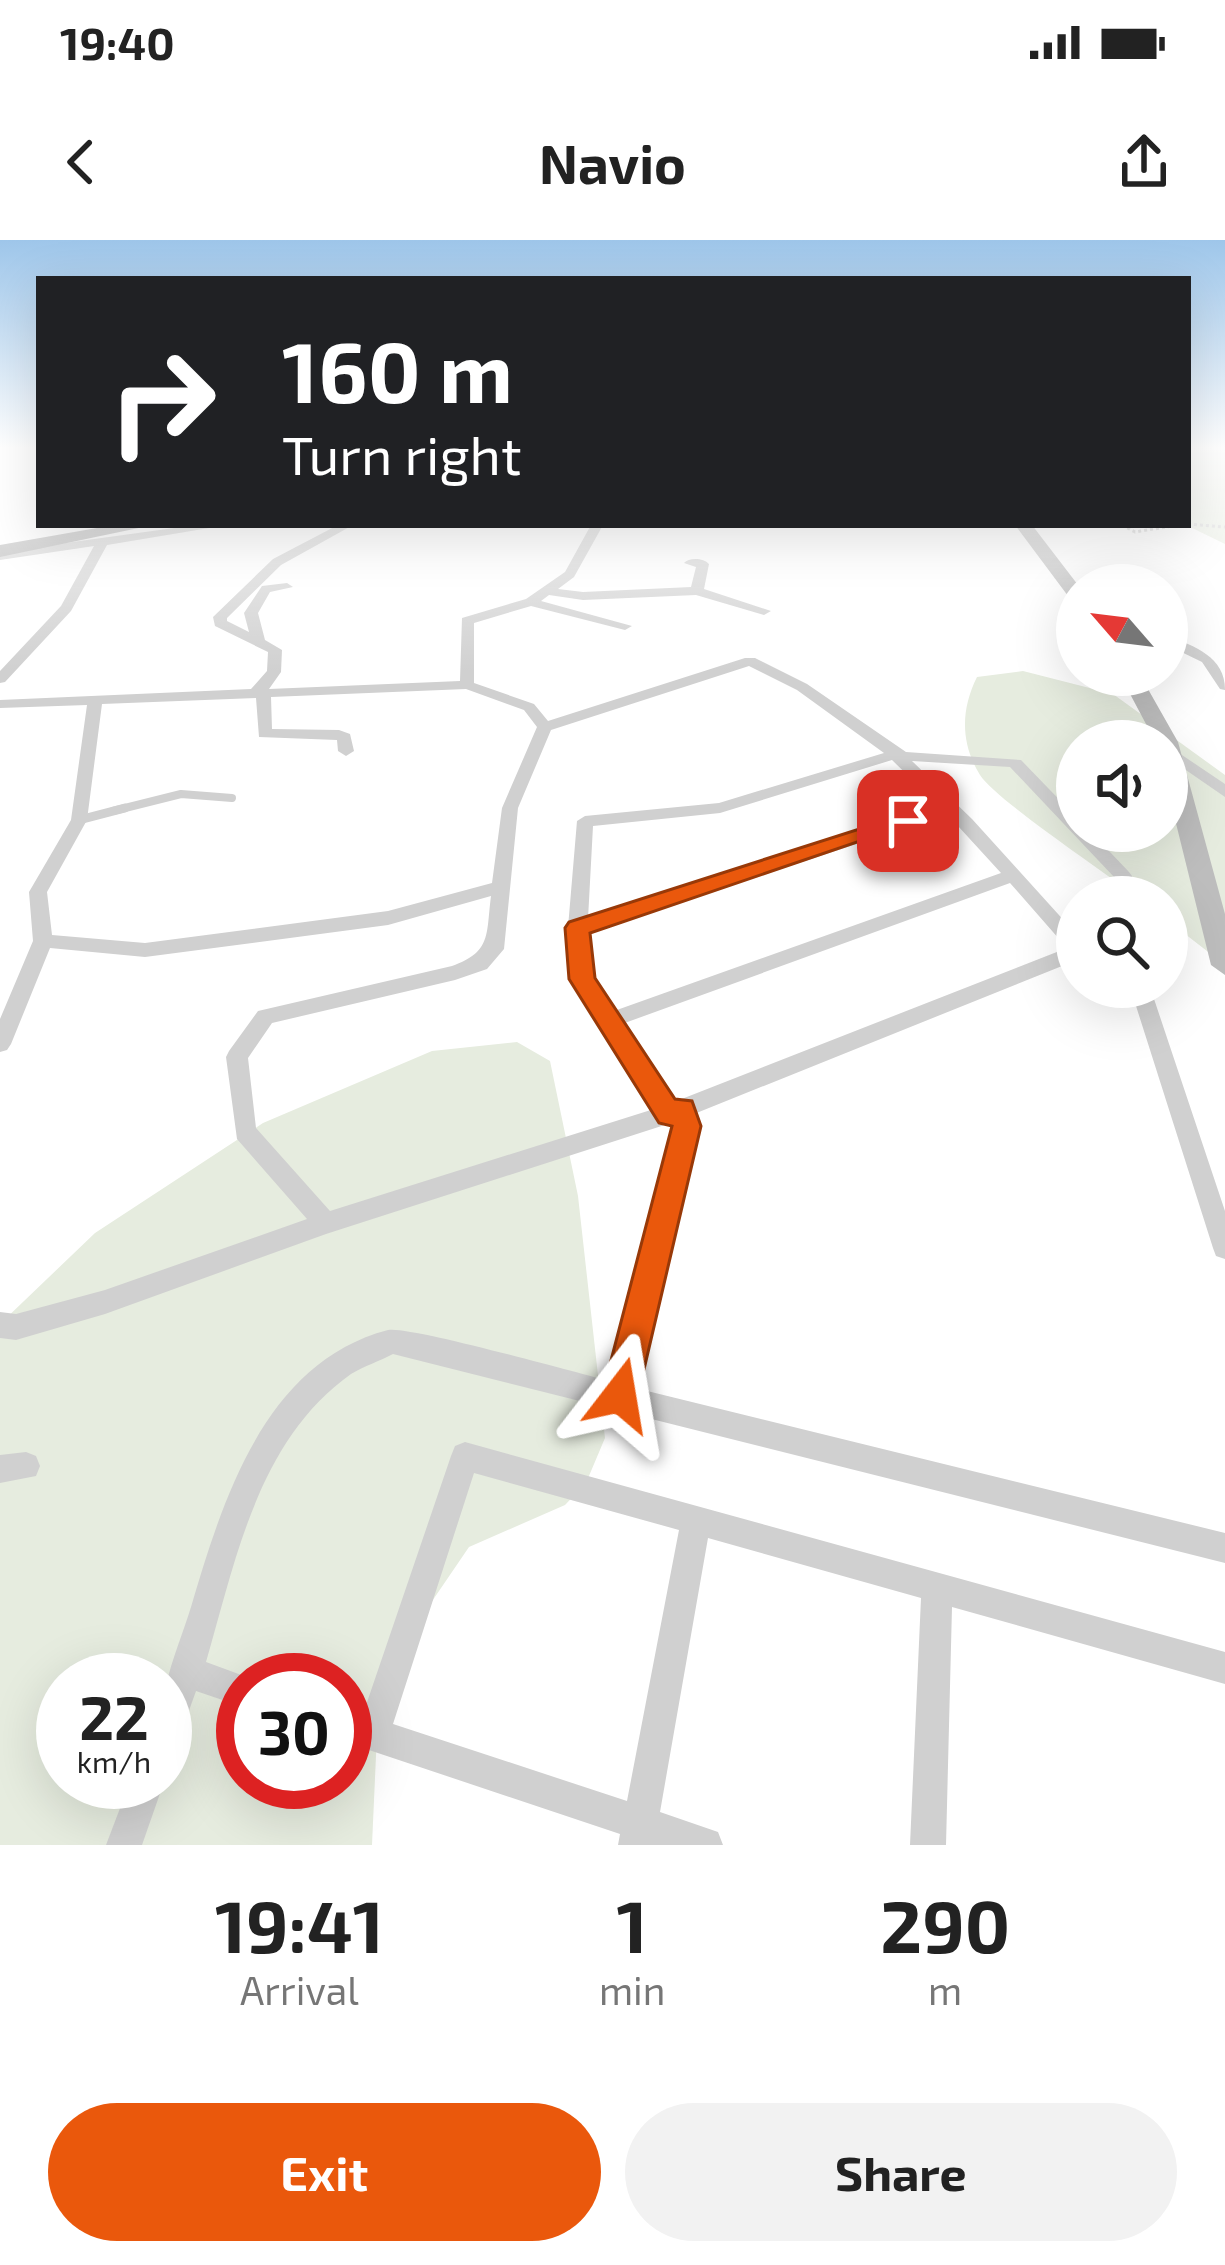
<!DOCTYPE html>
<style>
body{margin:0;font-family:"Exo 2",sans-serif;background:#f2f2f2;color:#222;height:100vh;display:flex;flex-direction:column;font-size:45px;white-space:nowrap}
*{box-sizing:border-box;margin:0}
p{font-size:39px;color:#767676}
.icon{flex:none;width:66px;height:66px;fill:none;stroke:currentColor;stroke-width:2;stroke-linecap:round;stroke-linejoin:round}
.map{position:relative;height:1605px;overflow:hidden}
.drawer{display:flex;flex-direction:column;background:#fff;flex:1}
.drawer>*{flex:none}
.banner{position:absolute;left:36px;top:36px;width:1155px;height:252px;border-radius:0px;box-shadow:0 12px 48px #0002;background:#202124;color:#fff;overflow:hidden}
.needle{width:78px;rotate:298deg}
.controls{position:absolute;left:1056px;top:324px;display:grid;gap:24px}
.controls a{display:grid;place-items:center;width:132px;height:132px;border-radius:50%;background:#fff;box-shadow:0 12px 48px #0002;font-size:60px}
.speed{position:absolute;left:36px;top:1413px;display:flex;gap:24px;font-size:60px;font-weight:700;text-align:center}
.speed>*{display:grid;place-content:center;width:156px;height:156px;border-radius:50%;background:#fff;box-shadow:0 12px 48px #0002;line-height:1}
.speed small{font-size:30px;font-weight:400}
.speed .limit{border:18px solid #d22;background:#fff;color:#111}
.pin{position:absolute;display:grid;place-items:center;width:102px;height:102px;color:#fff;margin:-51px;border-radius:24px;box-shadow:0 6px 18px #0006}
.me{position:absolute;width:132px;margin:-66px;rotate:14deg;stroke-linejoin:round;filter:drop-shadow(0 0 9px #0008)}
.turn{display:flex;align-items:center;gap:42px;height:252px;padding:0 48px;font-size:54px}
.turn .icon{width:156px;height:156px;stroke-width:2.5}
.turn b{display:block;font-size:84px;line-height:102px}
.eta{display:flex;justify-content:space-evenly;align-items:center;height:204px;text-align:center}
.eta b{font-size:72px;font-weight:700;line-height:84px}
.primary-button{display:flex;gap:24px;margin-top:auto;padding:24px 48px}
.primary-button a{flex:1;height:138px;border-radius:72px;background:#ea580c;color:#fff;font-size:48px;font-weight:700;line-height:138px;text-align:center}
.primary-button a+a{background:#f2f2f2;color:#222}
.status{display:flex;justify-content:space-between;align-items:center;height:84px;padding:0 60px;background:#fff;direction:ltr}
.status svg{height:33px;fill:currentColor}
header{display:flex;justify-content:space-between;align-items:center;height:156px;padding:0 48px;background:#fff;font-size:54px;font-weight:700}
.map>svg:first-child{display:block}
</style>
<div class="status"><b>19:40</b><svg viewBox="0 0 49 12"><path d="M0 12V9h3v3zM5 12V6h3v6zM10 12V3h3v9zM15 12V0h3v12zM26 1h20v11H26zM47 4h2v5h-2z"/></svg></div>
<header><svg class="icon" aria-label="back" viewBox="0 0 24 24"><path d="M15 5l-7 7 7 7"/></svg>Navio<svg class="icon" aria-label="share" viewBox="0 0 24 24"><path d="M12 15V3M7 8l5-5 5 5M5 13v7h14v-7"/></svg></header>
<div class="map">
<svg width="1225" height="1605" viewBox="0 0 1225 1605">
<rect width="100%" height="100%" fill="#fff"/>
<path fill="#e6ecdf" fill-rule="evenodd" d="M 1188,207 L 1225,209 L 1225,304 L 1186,285 Z
M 1023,431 L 1113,454 L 1225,535 L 1225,725 L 1167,680 L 1167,657 L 1137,657 C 1106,633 996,560 980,535 C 960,503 961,469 977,437 ZM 1077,501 L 1167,501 L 1167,591 L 1077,591 Z
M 517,802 L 550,821 L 578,956 L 605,1198 L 586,1243 L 565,1265 L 469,1307 L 424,1373 L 378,1471 L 372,1605 L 0,1605 L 0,1084 L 95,993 L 263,883 L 432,811 ZM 63,1440 L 165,1440 L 165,1542 L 63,1542 ZM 243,1440 L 345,1440 L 345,1542 L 243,1542 Z"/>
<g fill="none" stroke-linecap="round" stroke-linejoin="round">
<path stroke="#cdcdcd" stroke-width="3" stroke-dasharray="3 3" stroke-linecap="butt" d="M 1188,284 L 1225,287
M 1122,285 L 1135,292 L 1179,285"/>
<path stroke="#d0d0d0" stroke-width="8" d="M 113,571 L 181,554 L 232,558"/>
<path stroke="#d0d0d0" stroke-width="9" d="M 79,580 L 125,568"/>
<path fill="#d0d0d0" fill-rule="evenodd" d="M 196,285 L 227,285 L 107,305 L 71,371 L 5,442 L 0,443 L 0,431 L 61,366 L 94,306 L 0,320 L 0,312 Z
M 338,285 L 353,285 L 281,325 L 227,378 L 227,381 L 249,392 L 244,373 L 262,346 L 287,343 L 293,347 L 270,352 L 258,373 L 265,400 L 282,410 L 281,432 L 269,449 L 460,441 L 462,378 L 526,359 L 565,332 L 591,285 L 603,285 L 574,337 L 558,349 L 583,352 L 691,347 L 696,327 L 684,323 C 689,317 704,318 709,324 L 704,349 L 771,371 L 764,375 L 696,355 L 583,360 L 549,355 L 541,361 L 632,386 L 625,390 L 531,366 L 474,383 L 474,443 L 534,464 L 548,481 L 745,418 L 755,418 L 807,444 L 906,512 L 1021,520 L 1077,578 L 1077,591 L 1090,591 L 1129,632 L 1132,636 L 1129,657 L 1111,657 L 1114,637 L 1010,527 L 912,521 L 972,579 L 1077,695 L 1077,720 L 694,874 L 698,887 L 635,1148 L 1225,1293 L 1225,1323 L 393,1114 C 380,1121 364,1126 351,1134 C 258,1200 236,1319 206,1422 L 255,1440 L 243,1440 L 243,1467 L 196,1451 L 177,1504 L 165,1509 C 165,1489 161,1464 166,1445 C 172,1419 183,1393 191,1367 C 223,1259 265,1122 388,1090 C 407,1085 577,1133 610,1141 L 676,887 L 674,882 L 326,994 L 105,1074 L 16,1100 L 0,1098 L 0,1072 L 16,1074 L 105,1050 L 307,979 L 237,899 L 226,817 L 229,811 L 258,771 L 452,726 C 492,712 486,694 491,656 L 388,685 L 145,717 L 50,708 L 11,804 L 7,810 L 0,812 L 0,779 L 33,701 L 29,652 L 71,580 L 87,465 L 0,468 L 0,460 L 251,449 L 267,431 L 268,412 L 215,386 L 213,377 L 273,319 ZM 749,426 L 797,450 L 884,513 L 719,563 L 585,576 L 577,581 L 566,711 L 572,739 L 654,869 L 330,971 L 256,888 L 248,818 L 272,783 L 455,740 L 487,729 L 504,709 L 518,568 L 551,490 ZM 466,449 L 524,470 L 537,487 L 502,568 L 492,643 L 388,671 L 145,703 L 52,695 L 47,652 L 87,580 L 102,464 L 256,458 L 259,497 L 337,500 L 338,511 L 346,516 L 354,511 L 350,494 L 339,490 L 272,489 L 271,457 ZM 892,520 L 939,566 L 588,679 L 593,586 L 720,573 ZM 947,574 L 1001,633 L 614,771 C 596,745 585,725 587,693 ZM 1010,643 L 1067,708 L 674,862 L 622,784 Z
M 1167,396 C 1195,406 1225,417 1225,450 L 1220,449 L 1202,422 L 1167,405 Z
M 1173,509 L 1225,544 L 1225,557 L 1167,517 L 1167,511 Z
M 1130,747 L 1150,747 L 1225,971 L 1225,1019 L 1216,1016 L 1213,1008 Z
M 465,1202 L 1225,1412 L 1225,1444 L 952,1367 L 946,1605 L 910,1605 L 921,1358 L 708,1298 L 660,1572 L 718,1592 L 723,1605 L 618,1605 L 620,1594 L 345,1502 L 345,1468 L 363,1474 L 451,1216 L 455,1206 ZM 474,1233 L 679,1290 L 627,1561 L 393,1484 Z
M 26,1212 L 36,1216 L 40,1226 L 36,1236 L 0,1243 L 0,1215 Z
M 130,1542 L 164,1542 L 142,1605 L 106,1605 Z"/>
<path fill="#bdbdbd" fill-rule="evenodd" d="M 1015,285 L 1032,285 L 1078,345 L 1077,362 L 1071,360 Z
M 1120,435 L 1140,435 L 1178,502 L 1225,674 L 1225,735 L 1211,725 L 1167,547 L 1167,501 L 1155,501 Z"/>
<path fill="#ababab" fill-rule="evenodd" d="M 114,285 L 153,285 L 0,317 L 0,305 Z"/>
</g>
<linearGradient id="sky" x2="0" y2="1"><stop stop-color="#9ec6ea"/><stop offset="0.48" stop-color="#fff"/><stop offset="1" stop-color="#fff" stop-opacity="0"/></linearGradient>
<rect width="1225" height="432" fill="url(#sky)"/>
<path fill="#ea580c" stroke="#983908" stroke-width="3" d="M 900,576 L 919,581 L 590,693 L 595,738 L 675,859 L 692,861 L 701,886 L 638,1155 L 633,1168 L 620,1173 L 607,1168 L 602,1155 L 672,886 L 659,883 L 569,739 L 565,688 L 569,682 Z"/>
</svg>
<div class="controls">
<a><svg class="needle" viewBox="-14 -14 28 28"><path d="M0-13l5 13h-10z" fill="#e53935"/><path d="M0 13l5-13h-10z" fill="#767676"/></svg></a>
<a><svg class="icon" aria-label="sound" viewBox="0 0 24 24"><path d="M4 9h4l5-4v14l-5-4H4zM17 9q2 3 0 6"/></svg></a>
<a><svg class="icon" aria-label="search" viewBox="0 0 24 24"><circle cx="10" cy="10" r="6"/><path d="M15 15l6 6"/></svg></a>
</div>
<div class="speed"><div>22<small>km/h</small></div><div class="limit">30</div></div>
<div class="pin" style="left:908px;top:581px;background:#d93025"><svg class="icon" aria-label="arrive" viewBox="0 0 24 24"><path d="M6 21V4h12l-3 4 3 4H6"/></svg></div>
<svg class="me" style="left:620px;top:1155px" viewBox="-20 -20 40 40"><path d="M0-17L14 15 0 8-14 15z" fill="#ea580c" stroke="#fff" stroke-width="4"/></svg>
<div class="banner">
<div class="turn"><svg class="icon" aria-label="right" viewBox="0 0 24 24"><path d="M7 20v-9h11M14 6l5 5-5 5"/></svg><div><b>160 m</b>Turn right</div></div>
</div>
</div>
<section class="drawer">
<div class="eta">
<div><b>19:41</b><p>Arrival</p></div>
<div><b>1</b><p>min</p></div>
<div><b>290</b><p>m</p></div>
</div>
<div class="primary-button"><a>Exit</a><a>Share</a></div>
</section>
